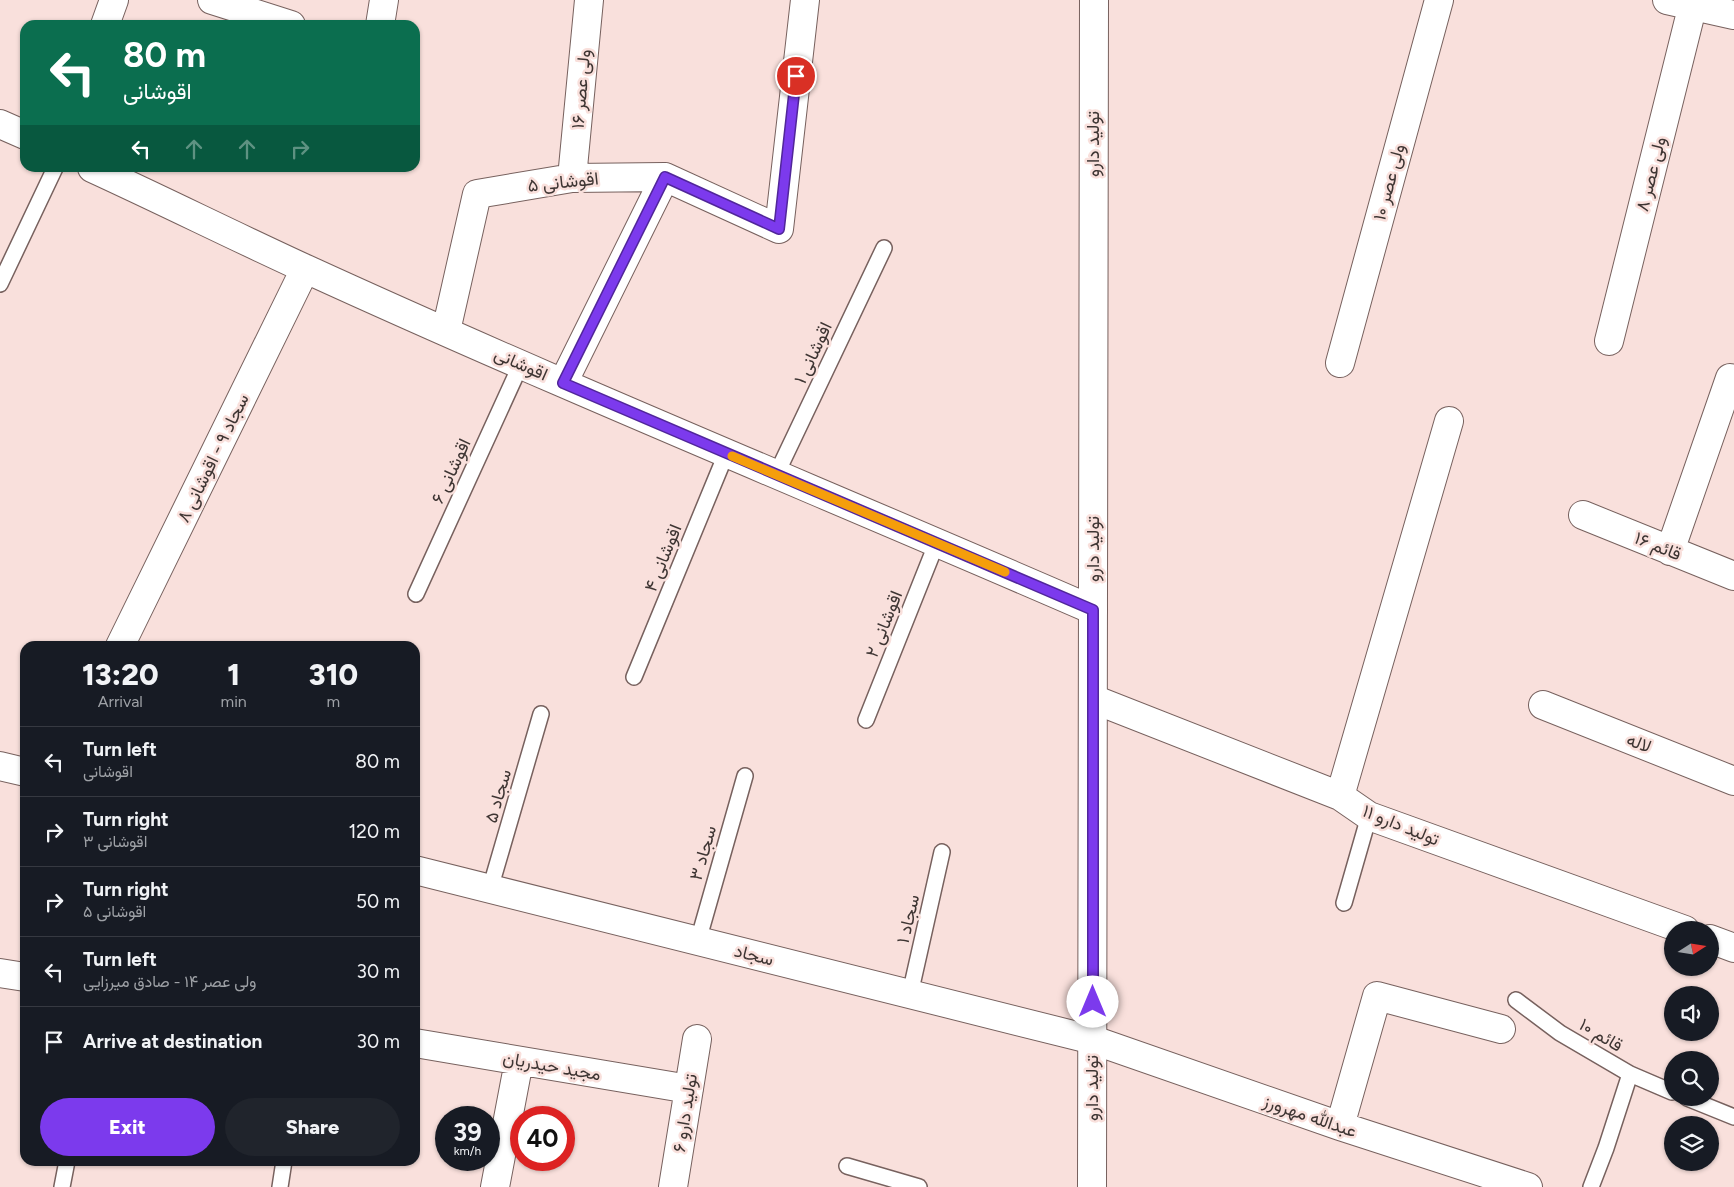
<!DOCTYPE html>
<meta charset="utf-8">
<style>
body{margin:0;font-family:Figtree,Vazirmatn,sans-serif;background:#20242c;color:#f1f3f6;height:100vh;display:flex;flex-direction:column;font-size:19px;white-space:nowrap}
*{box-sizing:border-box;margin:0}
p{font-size:16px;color:#9ea1a6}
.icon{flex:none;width:28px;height:28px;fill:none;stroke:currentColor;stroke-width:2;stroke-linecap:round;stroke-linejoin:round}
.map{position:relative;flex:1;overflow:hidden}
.side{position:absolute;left:20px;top:641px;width:400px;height:525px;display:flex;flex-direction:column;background:#171b24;border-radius:15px;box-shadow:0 1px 4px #0004}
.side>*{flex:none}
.hud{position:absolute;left:20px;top:20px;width:400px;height:152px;border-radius:15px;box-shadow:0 1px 4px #0004;background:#0b6e4f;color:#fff;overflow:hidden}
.needle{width:32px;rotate:78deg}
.fabs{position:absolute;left:1664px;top:921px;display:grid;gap:10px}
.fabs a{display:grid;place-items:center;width:55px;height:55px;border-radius:50%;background:#171b24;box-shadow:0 1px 4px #0004;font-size:25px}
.speed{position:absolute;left:435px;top:1106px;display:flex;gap:10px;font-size:25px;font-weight:700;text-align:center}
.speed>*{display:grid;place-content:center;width:65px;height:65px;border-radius:50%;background:#171b24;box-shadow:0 1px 4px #0004;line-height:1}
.speed small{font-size:12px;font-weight:400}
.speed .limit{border:8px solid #d22;background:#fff;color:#111}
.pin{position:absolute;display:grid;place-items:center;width:42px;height:42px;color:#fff;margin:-21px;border:2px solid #fff;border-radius:50%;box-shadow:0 1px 5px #0007}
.me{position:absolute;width:55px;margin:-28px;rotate:0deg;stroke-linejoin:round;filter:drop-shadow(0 0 4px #0008)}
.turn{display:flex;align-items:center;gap:18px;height:105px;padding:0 20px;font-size:22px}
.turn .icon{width:65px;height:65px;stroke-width:2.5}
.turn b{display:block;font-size:35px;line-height:42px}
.lanes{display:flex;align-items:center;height:48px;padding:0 20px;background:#0003;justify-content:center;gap:25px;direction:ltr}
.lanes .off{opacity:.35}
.eta{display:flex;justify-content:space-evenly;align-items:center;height:85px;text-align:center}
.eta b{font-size:30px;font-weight:800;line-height:35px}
.primary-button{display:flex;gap:10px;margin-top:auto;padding:10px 20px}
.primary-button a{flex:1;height:58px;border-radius:30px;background:#7c3aed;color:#fff;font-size:20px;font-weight:800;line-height:58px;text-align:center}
.primary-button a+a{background:#20242c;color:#f1f3f6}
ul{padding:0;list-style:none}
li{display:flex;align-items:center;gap:15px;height:70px;padding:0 20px;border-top:1px solid #363941}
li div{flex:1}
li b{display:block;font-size:19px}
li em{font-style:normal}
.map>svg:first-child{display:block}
</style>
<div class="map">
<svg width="1734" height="1187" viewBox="0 0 1734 1187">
<rect width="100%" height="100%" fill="#f9e0dc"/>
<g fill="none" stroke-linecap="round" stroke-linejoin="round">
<defs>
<path id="lane" d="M 0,284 L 55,168
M 776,475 L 884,248
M 416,594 L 521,364
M 634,677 L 726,454
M 866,720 L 937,542
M 490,889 L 541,714
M 1344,903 L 1369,816
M 698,941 L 745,776
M 910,994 L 942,852
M 1516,1000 L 1560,1033 L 1630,1074 L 1672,1092
M 1687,1098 L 1734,1117
M 847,1166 L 919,1187
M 62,1187 L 67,1161
M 280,1187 L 284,1161
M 1591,1187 L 1606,1148 L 1630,1074"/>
<path id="street" d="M 212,0 L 291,25
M 1667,0 L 1734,15
M 105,25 L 114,0
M 380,25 L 384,0
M 0,124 L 25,135
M 92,168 C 164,201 234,236 306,269 C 566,388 831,496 1093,610
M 572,178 L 589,0
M 446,331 L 477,194 L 572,178 L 665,177 L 779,229 L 805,0
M 1609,341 L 1694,0
M 1340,363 L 1439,0
M 563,383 L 665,177
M 1583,515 L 1734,576
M 1670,551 L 1730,378
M 120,646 L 305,269
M 1093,699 L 1340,796 L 1369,816 L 1685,930
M 1543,705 L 1734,781
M 0,766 L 25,772
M 1340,796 L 1449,421
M 415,870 L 1093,1040 L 1340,1126 L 1528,1187
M 1710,939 L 1734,948
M 0,973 L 25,977
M 415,1043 L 689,1089
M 1340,1126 L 1377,996 L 1501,1029
M 495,1187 L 519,1061
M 673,1187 L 697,1039"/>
<path id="secondary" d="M 1092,1187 L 1094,0"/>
</defs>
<use href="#lane" stroke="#77615e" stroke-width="18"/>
<use href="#street" stroke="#77615e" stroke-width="30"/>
<use href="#secondary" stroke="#77615e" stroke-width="30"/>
<use href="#lane" stroke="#fff" stroke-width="15"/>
<use href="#street" stroke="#fff" stroke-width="28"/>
<use href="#secondary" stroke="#fff" stroke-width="28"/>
</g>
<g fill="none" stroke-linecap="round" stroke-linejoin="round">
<defs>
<path id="route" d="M 796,76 L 779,229 L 665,177 L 563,383 L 1093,610 L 1093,1002"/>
</defs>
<use href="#route" stroke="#51269a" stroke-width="12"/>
<use href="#route" stroke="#7c3aed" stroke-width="9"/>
<path stroke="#f59e0b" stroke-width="9" d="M 732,456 L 1005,572"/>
</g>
<g text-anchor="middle" stroke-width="5" stroke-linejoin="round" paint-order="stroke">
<g font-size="18" fill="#3e3533" stroke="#f9e0dc">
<text transform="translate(581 89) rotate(-85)" y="6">ولی عصر ۱۶</text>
<text transform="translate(1093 144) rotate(-90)" y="6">تولید دارو</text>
<text transform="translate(1651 174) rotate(-76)" y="6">ولی عصر ۸</text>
<text transform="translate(563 182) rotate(-6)" y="6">اقوشانی ۵</text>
<text transform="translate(1389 182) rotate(-75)" y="6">ولی عصر ۱۰</text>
<text transform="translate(813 353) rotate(-65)" y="6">اقوشانی ۱</text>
<text transform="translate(521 364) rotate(24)" y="6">اقوشانی</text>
<text transform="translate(213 458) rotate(-64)" y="6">سجاد ۹ - اقوشانی ۸</text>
<text transform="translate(451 471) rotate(-65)" y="6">اقوشانی ۶</text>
<text transform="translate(1658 546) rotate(22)" y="6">قائم ۱۶</text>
<text transform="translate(1093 549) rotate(-90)" y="6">تولید دارو</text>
<text transform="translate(663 558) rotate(-68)" y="6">اقوشانی ۴</text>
<text transform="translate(884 624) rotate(-68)" y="6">اقوشانی ۲</text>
<text transform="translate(1639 743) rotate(22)" y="6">لاله</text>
<text transform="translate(498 796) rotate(-74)" y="6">سجاد ۵</text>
<text transform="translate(1401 825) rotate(22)" y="6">تولید دارو ۱۱</text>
<text transform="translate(703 853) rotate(-74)" y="6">سجاد ۳</text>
<text transform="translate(908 919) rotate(-77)" y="6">سجاد ۱</text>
<text transform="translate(754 955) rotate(14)" y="6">سجاد</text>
<text transform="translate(1601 1035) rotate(31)" y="6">قائم ۱۰</text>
<text transform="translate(552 1066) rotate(10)" y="6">مجید حیدریان</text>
<text transform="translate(1092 1088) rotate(-90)" y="6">تولید دارو</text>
<text transform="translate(685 1113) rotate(-81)" y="6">تولید دارو ۶</text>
<text transform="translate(1310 1116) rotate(19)" y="6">عبدالله مهرورز</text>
</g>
</g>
</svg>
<div class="fabs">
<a><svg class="needle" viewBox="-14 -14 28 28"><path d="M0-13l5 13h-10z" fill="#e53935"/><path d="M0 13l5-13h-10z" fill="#9ea1a6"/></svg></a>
<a><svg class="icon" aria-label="sound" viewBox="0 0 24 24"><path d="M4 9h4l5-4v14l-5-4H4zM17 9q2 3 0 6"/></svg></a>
<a><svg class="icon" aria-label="search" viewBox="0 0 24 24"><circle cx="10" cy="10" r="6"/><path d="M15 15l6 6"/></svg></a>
<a><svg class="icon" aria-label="layers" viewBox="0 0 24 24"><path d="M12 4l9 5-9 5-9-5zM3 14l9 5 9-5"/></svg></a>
</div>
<div class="speed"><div>39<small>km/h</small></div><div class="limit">40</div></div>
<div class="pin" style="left:796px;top:76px;background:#d93025"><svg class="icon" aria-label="arrive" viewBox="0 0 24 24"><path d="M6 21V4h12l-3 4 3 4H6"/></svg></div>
<svg class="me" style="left:1093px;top:1002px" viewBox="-20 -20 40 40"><circle r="19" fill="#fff"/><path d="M0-13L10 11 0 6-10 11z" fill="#7c3aed"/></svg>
<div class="hud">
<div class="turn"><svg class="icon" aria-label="left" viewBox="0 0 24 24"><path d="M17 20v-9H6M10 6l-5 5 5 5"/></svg><div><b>80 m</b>اقوشانی</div></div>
<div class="lanes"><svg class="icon" aria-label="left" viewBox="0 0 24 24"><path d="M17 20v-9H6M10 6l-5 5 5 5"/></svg><svg class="icon off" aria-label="ahead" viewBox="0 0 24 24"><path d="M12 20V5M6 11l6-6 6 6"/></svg><svg class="icon off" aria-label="ahead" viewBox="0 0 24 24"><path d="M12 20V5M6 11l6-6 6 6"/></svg><svg class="icon off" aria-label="right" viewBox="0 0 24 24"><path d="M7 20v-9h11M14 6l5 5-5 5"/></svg></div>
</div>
<section class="side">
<div class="eta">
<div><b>13:20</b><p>Arrival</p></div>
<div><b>1</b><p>min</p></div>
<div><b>310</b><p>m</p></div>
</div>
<ul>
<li><svg class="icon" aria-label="left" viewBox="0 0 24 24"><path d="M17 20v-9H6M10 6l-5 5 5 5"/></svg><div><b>Turn left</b><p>اقوشانی</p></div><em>80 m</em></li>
<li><svg class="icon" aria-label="right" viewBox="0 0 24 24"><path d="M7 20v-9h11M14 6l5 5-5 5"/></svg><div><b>Turn right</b><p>اقوشانی ۳</p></div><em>120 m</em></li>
<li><svg class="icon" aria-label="right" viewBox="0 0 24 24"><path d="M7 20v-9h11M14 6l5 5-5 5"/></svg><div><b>Turn right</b><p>اقوشانی ۵</p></div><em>50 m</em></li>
<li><svg class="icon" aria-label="left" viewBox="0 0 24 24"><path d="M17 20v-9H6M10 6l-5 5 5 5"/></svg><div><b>Turn left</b><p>ولی عصر ۱۴ - صادق میرزایی</p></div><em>30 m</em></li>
<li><svg class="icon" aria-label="arrive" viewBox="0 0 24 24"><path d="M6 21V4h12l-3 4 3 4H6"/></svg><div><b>Arrive at destination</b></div><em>30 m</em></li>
</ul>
<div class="primary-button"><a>Exit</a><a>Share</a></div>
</section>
</div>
